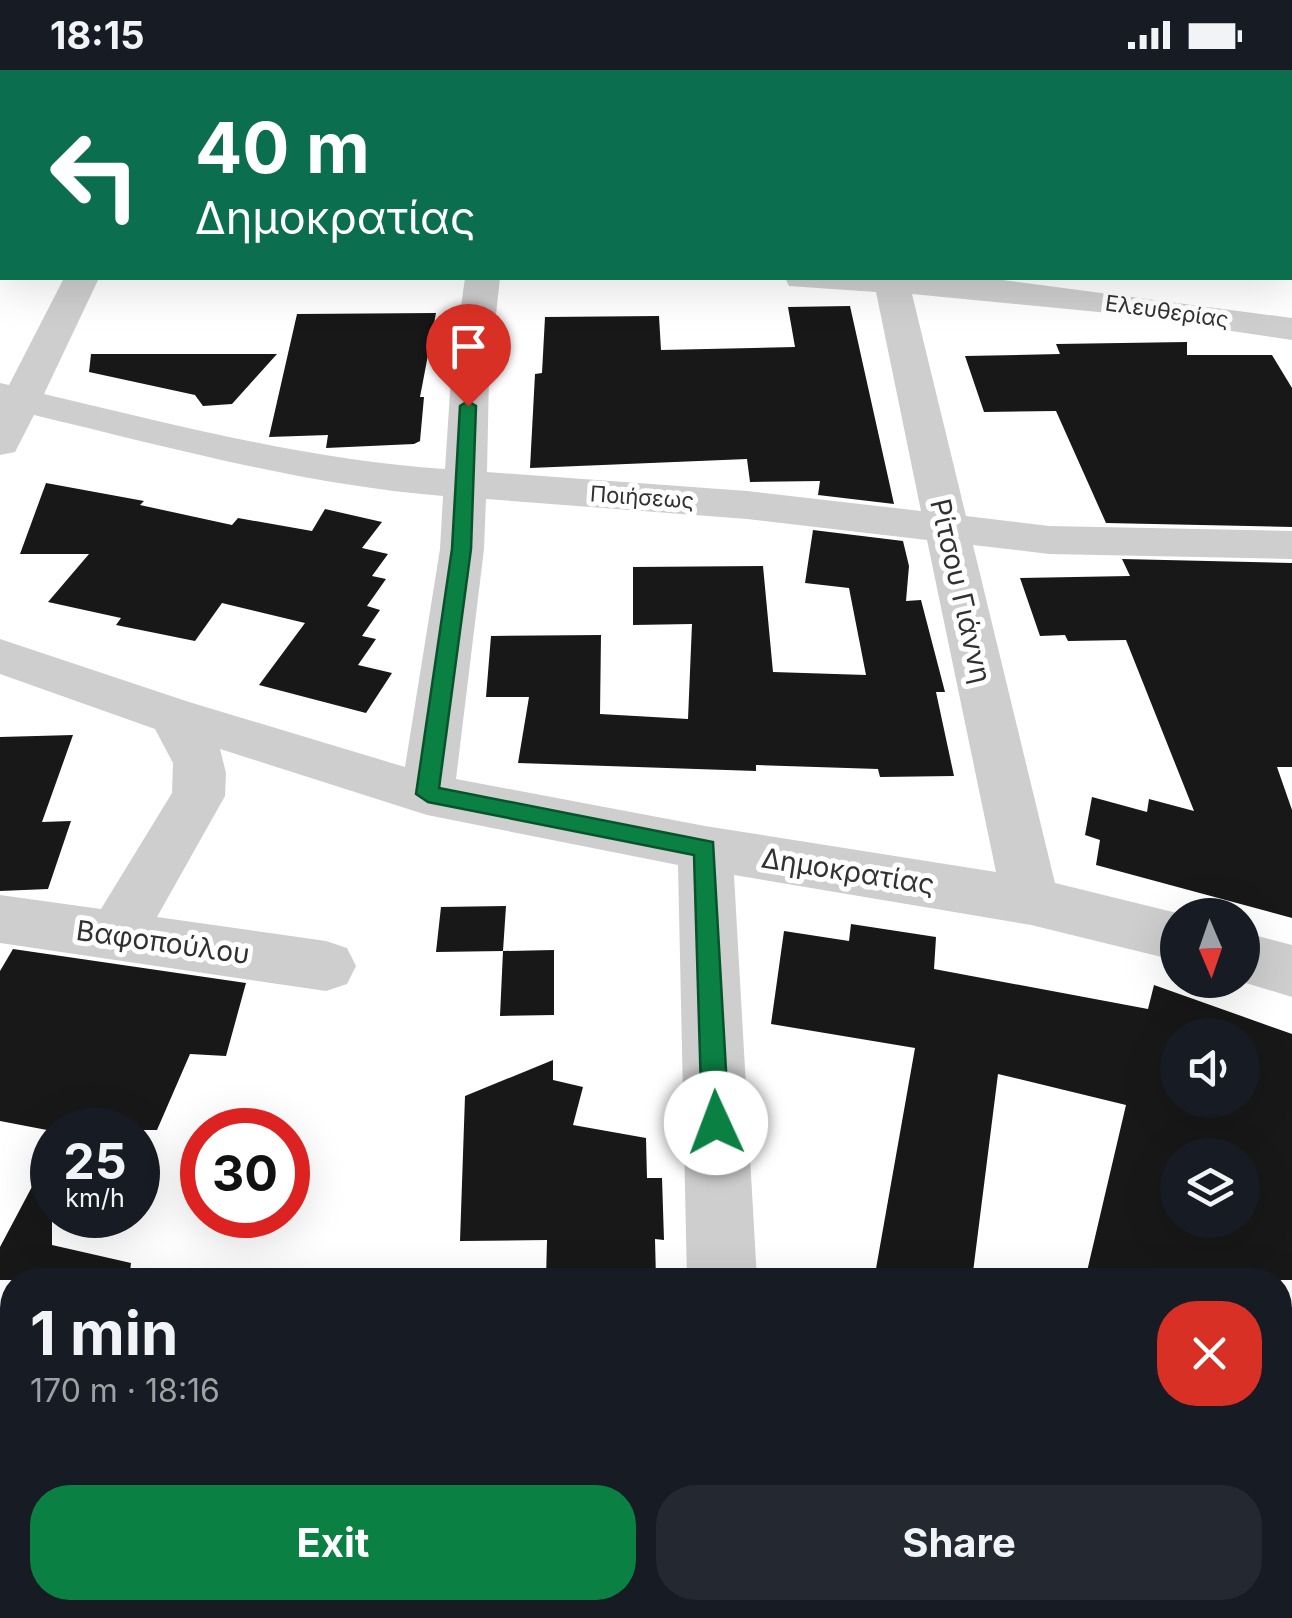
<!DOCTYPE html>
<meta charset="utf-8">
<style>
body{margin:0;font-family:Inter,sans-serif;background:#242831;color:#f1f3f6;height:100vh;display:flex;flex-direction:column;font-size:38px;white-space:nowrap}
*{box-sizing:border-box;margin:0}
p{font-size:32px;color:#9ea1a6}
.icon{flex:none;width:55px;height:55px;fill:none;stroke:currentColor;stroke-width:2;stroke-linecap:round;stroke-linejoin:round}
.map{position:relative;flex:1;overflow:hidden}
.details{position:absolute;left:0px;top:1198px;width:1292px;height:352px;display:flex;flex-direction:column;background:#171b24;border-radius:40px 40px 0 0;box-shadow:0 10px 40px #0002}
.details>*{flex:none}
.top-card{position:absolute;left:0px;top:0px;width:1292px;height:210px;box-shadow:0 10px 40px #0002;background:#0b6e4f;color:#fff;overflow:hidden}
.needle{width:65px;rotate:178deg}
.tools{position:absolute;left:1160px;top:828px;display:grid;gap:20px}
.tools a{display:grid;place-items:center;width:100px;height:100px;border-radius:50%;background:#171b24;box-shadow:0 10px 40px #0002;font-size:50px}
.speed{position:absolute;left:30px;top:1038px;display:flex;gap:20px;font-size:50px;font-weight:700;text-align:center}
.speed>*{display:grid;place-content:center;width:130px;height:130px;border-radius:50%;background:#171b24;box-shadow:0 10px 40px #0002;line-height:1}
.speed small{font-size:25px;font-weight:400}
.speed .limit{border:15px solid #d22;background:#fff;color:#111}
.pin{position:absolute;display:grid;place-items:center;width:85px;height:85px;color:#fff;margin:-102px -42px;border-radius:50% 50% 50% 0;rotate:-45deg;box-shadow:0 0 10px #0007}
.pin .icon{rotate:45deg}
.me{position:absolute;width:110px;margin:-55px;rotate:358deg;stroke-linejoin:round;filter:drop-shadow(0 0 8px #0008)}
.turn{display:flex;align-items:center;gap:35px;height:210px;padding:0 30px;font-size:45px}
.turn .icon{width:130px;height:130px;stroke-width:2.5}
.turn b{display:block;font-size:70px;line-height:85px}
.round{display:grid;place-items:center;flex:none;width:105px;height:105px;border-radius:40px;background:#242831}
.summary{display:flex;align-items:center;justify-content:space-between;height:170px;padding:0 30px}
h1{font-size:60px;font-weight:700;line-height:75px}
.cta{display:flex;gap:20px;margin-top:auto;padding:20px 30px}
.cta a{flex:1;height:115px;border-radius:40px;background:#0b8043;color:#fff;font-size:40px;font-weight:700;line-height:115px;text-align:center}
.cta a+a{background:#242831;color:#f1f3f6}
.status{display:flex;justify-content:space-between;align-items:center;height:70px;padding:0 50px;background:#171b24;direction:ltr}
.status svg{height:28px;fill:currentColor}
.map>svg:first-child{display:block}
</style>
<div class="status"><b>18:15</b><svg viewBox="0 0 49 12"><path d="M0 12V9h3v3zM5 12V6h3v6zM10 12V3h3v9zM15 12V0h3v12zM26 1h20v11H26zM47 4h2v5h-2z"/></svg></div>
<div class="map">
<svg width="1292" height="1548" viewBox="0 0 1292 1548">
<rect width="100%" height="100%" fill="#fff"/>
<path fill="#e6eddf" d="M 0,0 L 1292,0 L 1292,178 L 1290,2 L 2,2 L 2,97 Z"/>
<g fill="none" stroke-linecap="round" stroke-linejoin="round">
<path fill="#ccdfed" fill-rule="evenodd" d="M 643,0 L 651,0 L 653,2 L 645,2 Z"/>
<path fill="#ccdfed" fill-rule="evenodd" d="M 71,0 L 122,0 L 124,2 L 73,2 Z
M 1290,36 L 1292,36 L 1292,66 L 1290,66 Z"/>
</g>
<path fill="#181818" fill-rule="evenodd" d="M 850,236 L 894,434 L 818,425 L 820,411 L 750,412 L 747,389 L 530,398 L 535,304 L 542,303 L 545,247 L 659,246 L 661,280 L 795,277 L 788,237 Z
M 436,243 L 420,327 L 424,327 L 420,371 L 414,374 L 326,378 L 328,365 L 269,367 L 297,244 Z
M 1187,272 L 1187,285 L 1272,285 L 1292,318 L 1292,457 L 1106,453 L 1056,341 L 984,342 L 965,286 L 1060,284 L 1056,274 Z
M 91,284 L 277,284 L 232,334 L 203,336 L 195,325 L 89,302 Z
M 46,413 L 144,431 L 140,435 L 232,455 L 238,448 L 312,461 L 325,439 L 382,452 L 362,478 L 388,484 L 372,506 L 386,509 L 367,536 L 380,540 L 362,566 L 376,569 L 358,595 L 392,603 L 366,643 L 259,615 L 305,553 L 222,533 L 195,571 L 116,555 L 121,548 L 48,532 L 89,484 L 20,484 Z
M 813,460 L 903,471 L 909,496 L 906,531 L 921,530 L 945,622 L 936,622 L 954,706 L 880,707 L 878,699 L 756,695 L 756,701 L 518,693 L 529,627 L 486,627 L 491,566 L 601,565 L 600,644 L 688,649 L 692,554 L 633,555 L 633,497 L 763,496 L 773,602 L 866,605 L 849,518 L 805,513 Z
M 1122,489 L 1292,493 L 1292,697 L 1277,697 L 1292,740 L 1292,848 L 1096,795 L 1100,770 L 1085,765 L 1092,727 L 1147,742 L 1149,729 L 1194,741 L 1126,570 L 1068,571 L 1065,565 L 1040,566 L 1020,508 L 1130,506 Z
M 73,665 L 42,752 L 71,751 L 48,819 L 0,821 L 0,667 Z
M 506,836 L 503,881 L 436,882 L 441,837 Z
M 851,854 L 936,867 L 934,899 L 1148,939 L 1154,915 L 1292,964 L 1292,1210 L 1085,1210 L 1126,1035 L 998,1004 L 972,1210 L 874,1210 L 915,978 L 771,954 L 784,861 L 849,871 ZM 1178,965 L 1242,965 L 1242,1030 L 1178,1030 ZM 1178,1085 L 1242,1085 L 1242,1150 L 1178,1150 Z
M 13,879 L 246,913 L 226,986 L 190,984 L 157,1060 L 47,1060 L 0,1051 L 0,901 Z
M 554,880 L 554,945 L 500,946 L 503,881 Z
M 553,990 L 553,1010 L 583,1017 L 573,1055 L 646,1068 L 647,1108 L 662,1108 L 664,1170 L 655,1169 L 656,1210 L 546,1210 L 547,1170 L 460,1171 L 465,1026 Z
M 52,1079 L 52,1175 L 131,1193 L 129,1210 L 0,1210 L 0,1177 Z"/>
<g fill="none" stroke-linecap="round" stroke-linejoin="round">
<path fill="#cecece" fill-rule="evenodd" d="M 0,104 L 2,104 L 2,124 L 0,124 Z
M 64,208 L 99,208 L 44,324 C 175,355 310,390 445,399 L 451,307 L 465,208 L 500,208 L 489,307 L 487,402 L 747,421 L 921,441 L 876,222 L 789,216 L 785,208 L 987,208 L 1292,248 L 1292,270 L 1109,243 L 912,224 L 966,446 L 1049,456 L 1292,461 L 1292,489 L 1049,484 L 973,475 L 1055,813 L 1185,845 L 1178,845 L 1178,891 L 1031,855 L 734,805 L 757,1210 L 687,1210 L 678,795 L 427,745 L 220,679 L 226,703 L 225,726 L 157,847 L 326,871 L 347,878 L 356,896 L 347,914 L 326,921 L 0,873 L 0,825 L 101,839 L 172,723 L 173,693 L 155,659 L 0,604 L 0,569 L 189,632 L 405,697 L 440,479 L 443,426 C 305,415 168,377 34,345 L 15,382 L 0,385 L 0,313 L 9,315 ZM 486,429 L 747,449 L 927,470 L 996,802 L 705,756 L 456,709 L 484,479 Z
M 1242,862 L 1292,875 L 1292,927 L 1236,910 L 1242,910 Z
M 693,1538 L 775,1538 L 776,1548 L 694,1548 Z"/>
</g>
<path fill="#0b8043" stroke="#07532c" stroke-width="2.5" d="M 468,331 L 476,336 L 471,479 L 439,718 L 713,772 L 729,1053 L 725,1062 L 716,1066 L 706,1062 L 702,1053 L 694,785 L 428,732 L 416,724 L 452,479 L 460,336 Z"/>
<g text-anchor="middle" stroke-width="10" stroke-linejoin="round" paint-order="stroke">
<g font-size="22" fill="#313131" stroke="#fff">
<text transform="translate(1167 241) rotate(8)" y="8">Ελευθερίας</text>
<text transform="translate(642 427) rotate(4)" y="8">Ποιήσεως</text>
</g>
<g font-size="28" fill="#313131" stroke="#fff">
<text transform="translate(961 521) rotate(77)" y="10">Ρίτσου Γιάννη</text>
<text transform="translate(848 801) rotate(9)" y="10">Δημοκρατίας</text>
<text transform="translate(163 872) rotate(8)" y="10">Βαφοπούλου</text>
</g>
</g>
</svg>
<div class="tools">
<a><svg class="needle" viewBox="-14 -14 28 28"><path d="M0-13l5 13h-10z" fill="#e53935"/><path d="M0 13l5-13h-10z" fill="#9ea1a6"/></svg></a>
<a><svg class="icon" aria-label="sound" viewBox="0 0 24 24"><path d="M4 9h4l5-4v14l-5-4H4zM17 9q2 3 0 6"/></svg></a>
<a><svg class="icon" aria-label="layers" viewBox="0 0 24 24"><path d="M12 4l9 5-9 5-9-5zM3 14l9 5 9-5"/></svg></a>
</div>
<div class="speed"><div>25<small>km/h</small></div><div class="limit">30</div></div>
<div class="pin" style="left:468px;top:336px;background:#d93025"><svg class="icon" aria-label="arrive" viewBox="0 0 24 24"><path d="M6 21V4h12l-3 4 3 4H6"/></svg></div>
<svg class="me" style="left:716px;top:1053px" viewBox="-20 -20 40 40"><circle r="19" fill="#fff"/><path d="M0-13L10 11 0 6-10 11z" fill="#0b8043"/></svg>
<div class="top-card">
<div class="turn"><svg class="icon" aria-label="left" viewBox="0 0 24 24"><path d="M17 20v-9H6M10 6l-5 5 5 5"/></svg><div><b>40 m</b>Δημοκρατίας</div></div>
</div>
<section class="details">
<div class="summary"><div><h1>1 min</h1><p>170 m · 18:16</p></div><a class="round" style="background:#d93025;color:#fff"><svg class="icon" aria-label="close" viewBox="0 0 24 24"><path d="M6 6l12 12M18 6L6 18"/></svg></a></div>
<div class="cta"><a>Exit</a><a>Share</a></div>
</section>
</div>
